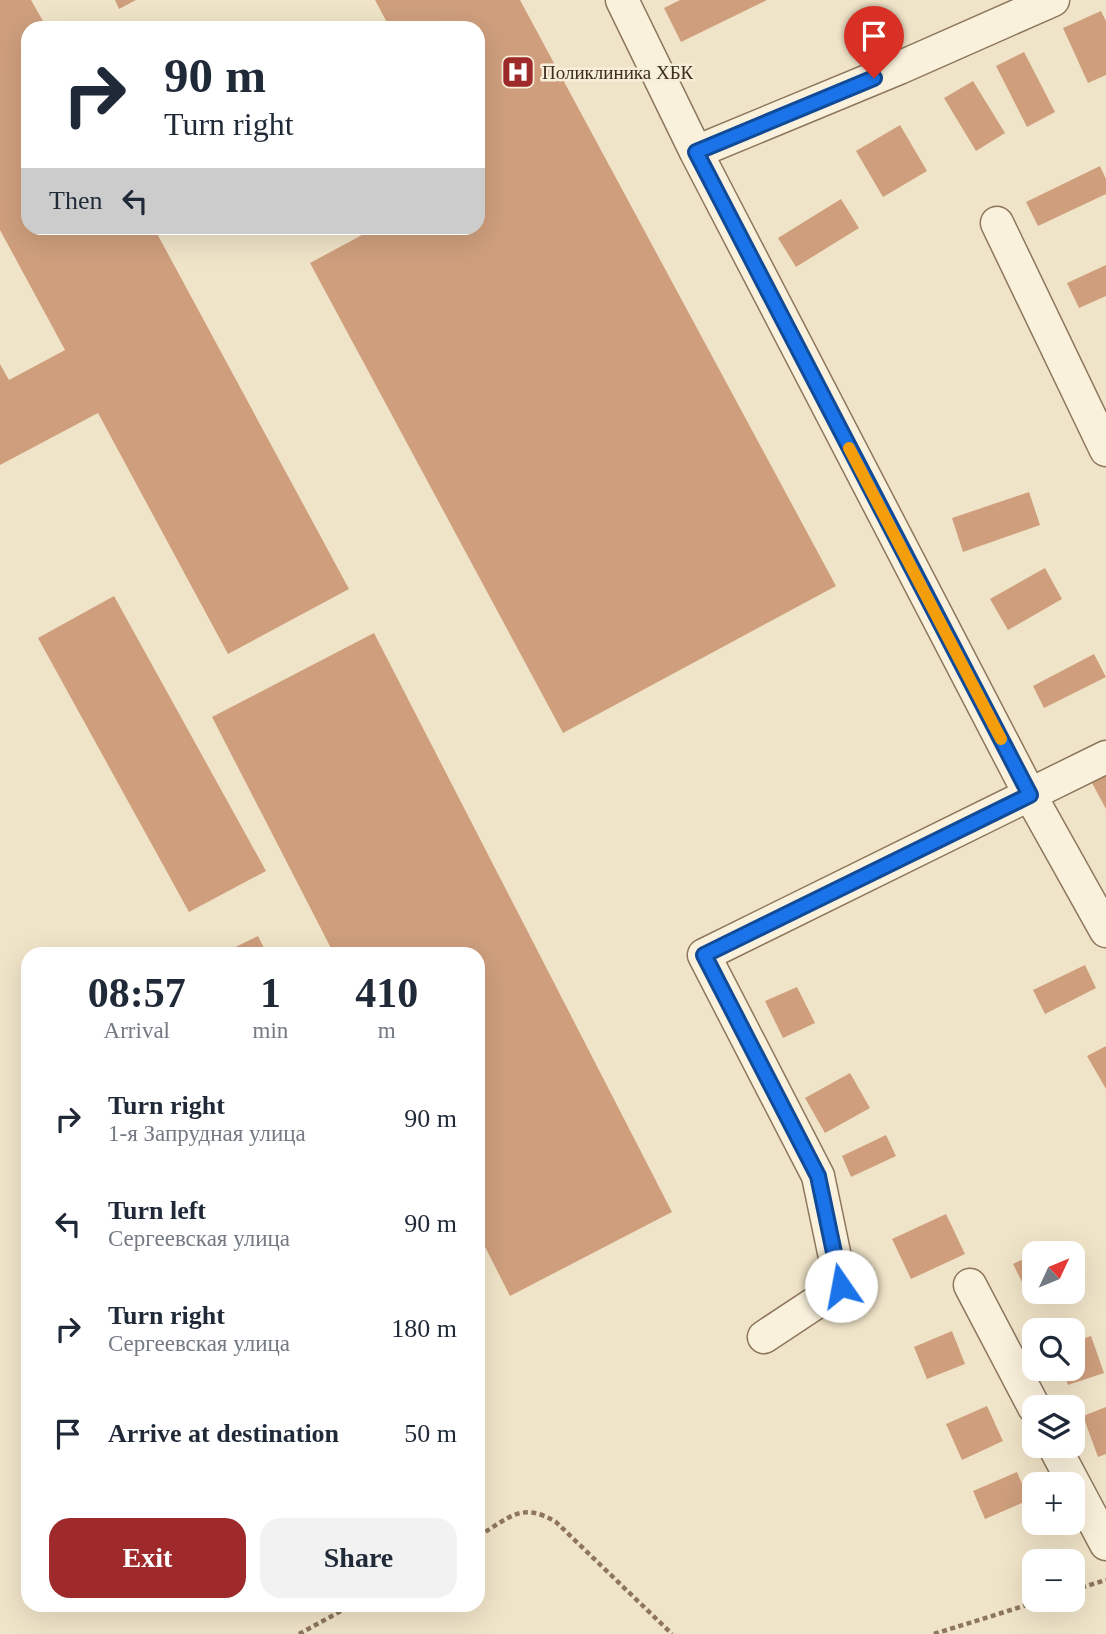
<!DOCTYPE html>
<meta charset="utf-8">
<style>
body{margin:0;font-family:Georgia,serif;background:#f2f2f3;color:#1f2937;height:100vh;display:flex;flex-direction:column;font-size:26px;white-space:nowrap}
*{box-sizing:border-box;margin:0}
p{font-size:23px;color:#747a83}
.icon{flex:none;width:38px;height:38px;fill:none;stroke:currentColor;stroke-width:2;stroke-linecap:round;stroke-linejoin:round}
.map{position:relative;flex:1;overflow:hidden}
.sheet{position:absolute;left:21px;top:947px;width:464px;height:665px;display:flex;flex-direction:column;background:#fff;border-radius:21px;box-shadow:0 7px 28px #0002}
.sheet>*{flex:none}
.hud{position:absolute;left:21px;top:21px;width:464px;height:214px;border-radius:21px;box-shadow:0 7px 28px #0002;background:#fff;color:#1f2937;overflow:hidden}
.needle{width:46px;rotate:46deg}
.buttons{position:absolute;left:1022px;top:1241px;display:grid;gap:14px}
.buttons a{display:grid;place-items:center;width:63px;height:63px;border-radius:14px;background:#fff;box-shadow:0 7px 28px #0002;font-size:35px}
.pin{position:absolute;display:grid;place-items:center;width:60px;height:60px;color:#fff;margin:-72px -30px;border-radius:50% 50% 50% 0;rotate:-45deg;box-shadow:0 0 7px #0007}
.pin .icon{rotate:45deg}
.me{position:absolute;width:77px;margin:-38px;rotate:348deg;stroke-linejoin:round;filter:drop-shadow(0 0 5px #0008)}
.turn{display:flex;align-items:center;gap:24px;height:147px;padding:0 28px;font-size:32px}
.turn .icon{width:91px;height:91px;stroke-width:2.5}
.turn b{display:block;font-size:49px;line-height:60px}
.then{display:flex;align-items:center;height:66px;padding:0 28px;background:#0003;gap:14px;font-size:26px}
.eta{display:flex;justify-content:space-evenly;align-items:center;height:119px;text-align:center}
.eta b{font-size:42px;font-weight:600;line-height:49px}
.cta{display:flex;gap:14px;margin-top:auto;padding:14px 28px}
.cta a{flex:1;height:80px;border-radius:21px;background:#9e2a2b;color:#fff;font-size:28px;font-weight:600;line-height:80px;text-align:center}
.cta a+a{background:#f2f2f3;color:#1f2937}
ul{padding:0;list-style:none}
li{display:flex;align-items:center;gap:21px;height:105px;padding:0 28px}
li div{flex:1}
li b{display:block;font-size:26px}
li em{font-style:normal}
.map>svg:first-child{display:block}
</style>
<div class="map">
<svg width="1106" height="1634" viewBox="0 0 1106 1634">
<rect width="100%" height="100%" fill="#f0e4c8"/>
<path fill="#cf9f7d" d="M 0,0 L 31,0 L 47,28 L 28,28 L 28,228 L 154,228 L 349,589 L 228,654 L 98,413 L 0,465 L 0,364 L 9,380 L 65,350 L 0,230 Z
M 115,0 L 136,0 L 119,9 Z
M 375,0 L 520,0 L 836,586 L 563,733 L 310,263 L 375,228 L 478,228 L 478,28 L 390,28 Z
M 680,0 L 767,0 L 681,42 L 664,8 Z
M 1101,11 L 1106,21 L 1106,75 L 1088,83 L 1063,28 Z
M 1024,52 L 1055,112 L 1027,127 L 996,66 Z
M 973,81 L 1005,133 L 976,151 L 944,98 Z
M 900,125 L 927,171 L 883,197 L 856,151 Z
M 1100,166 L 1106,179 L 1106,194 L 1038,226 L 1026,202 Z
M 841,199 L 859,228 L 796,267 L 778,238 Z
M 1106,265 L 1106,296 L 1079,308 L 1067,283 Z
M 1029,492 L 1040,525 L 963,552 L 952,518 Z
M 1045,568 L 1062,599 L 1008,630 L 990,599 Z
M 114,596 L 266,871 L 189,912 L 38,638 Z
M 374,633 L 672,1212 L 510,1296 L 478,1233 L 478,954 L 334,954 L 212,717 Z
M 1094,654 L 1106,677 L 1044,708 L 1033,686 Z
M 1106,775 L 1106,809 L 1092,783 Z
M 258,936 L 267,954 L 221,954 Z
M 1085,965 L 1096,988 L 1045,1014 L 1033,990 Z
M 797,987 L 815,1023 L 783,1038 L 765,1001 Z
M 1106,1046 L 1106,1089 L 1087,1056 Z
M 850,1073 L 870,1108 L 825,1133 L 805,1098 Z
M 886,1135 L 896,1156 L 851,1177 L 842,1156 Z
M 946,1214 L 965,1254 L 911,1279 L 892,1239 Z
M 1034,1254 L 1034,1292 L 1044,1292 L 1030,1298 L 1013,1264 Z
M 952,1331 L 965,1364 L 927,1379 L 914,1347 Z
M 1091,1336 L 1104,1373 L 1068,1385 L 1062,1368 L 1073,1368 L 1073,1342 Z
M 987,1406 L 1003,1441 L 962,1460 L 946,1424 Z
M 1106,1407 L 1106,1454 L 1098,1457 L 1083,1416 Z
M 1017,1472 L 1029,1500 L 985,1519 L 973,1491 Z"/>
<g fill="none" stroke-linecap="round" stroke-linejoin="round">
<defs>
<path id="minor" d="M 622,0 L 696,152 L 1030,795 L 1106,931
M 696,152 L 899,68 L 1053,0
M 997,223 L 1106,450
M 970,1285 L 1034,1407
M 764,1337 L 841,1286 L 818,1176 L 704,955 L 1106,757
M 1054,1446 L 1106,1544"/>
</defs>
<use href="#minor" stroke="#8d765c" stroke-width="35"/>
<path stroke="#8d765c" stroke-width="4.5" stroke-dasharray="5 3.5" stroke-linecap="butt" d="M 478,1536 C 510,1518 521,1501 556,1522 L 672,1634
M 1073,1590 L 1106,1580
M 299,1634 L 352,1605
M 934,1634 L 1043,1600"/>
<use href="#minor" stroke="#faf1dc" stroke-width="32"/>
</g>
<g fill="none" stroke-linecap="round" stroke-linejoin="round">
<defs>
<path id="route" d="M 841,1286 L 818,1176 L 704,955 L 1030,795 L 696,152 L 874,78"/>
</defs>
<use href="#route" stroke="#114b97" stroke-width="18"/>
<use href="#route" stroke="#1a73e8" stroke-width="12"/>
<path stroke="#f59e0b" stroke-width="12" d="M 849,448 L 1001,739"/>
</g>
<defs>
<symbol id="hospital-square" viewBox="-11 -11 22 22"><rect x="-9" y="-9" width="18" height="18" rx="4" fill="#9e2a2b" stroke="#f7eed8"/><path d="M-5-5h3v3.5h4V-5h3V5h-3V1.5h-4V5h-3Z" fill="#fff"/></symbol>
</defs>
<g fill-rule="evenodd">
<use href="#hospital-square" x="499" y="53" width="38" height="38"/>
</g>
<g text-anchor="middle" stroke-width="5" stroke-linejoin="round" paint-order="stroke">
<g font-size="19" fill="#3d2e20" stroke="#f7eed8" text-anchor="start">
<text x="542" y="79">Поликлиника ХБК</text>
</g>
</g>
</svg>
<div class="buttons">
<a><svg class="needle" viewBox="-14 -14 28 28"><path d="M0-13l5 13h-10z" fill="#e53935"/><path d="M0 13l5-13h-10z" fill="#747a83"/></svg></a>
<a><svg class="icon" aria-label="search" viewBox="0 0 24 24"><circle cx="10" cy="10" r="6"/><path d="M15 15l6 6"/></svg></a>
<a><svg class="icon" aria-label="layers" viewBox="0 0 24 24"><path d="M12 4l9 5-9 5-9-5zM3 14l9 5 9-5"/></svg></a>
<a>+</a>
<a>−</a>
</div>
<div class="pin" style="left:874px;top:78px;background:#d93025"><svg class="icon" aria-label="arrive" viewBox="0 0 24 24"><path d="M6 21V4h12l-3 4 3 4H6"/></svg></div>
<svg class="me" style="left:841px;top:1286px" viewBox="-20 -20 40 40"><circle r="19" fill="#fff"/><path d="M0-13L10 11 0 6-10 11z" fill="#1a73e8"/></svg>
<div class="hud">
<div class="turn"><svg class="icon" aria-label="right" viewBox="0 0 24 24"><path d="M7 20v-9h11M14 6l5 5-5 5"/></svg><div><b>90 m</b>Turn right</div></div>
<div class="then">Then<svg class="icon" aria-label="left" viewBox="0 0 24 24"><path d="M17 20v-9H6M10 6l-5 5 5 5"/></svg></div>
</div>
<section class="sheet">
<div class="eta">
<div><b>08:57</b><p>Arrival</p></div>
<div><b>1</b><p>min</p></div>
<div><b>410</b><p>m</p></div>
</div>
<ul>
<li><svg class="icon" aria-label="right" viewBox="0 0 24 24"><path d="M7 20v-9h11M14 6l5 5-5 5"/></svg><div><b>Turn right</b><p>1-я Запрудная улица</p></div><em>90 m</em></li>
<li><svg class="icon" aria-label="left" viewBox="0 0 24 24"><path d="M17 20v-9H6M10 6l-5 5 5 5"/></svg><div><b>Turn left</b><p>Сергеевская улица</p></div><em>90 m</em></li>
<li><svg class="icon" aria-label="right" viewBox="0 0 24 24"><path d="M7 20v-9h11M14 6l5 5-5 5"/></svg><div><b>Turn right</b><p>Сергеевская улица</p></div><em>180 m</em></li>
<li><svg class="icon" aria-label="arrive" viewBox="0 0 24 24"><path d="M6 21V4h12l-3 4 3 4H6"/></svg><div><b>Arrive at destination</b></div><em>50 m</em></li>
</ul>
<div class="cta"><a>Exit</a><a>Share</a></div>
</section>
</div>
